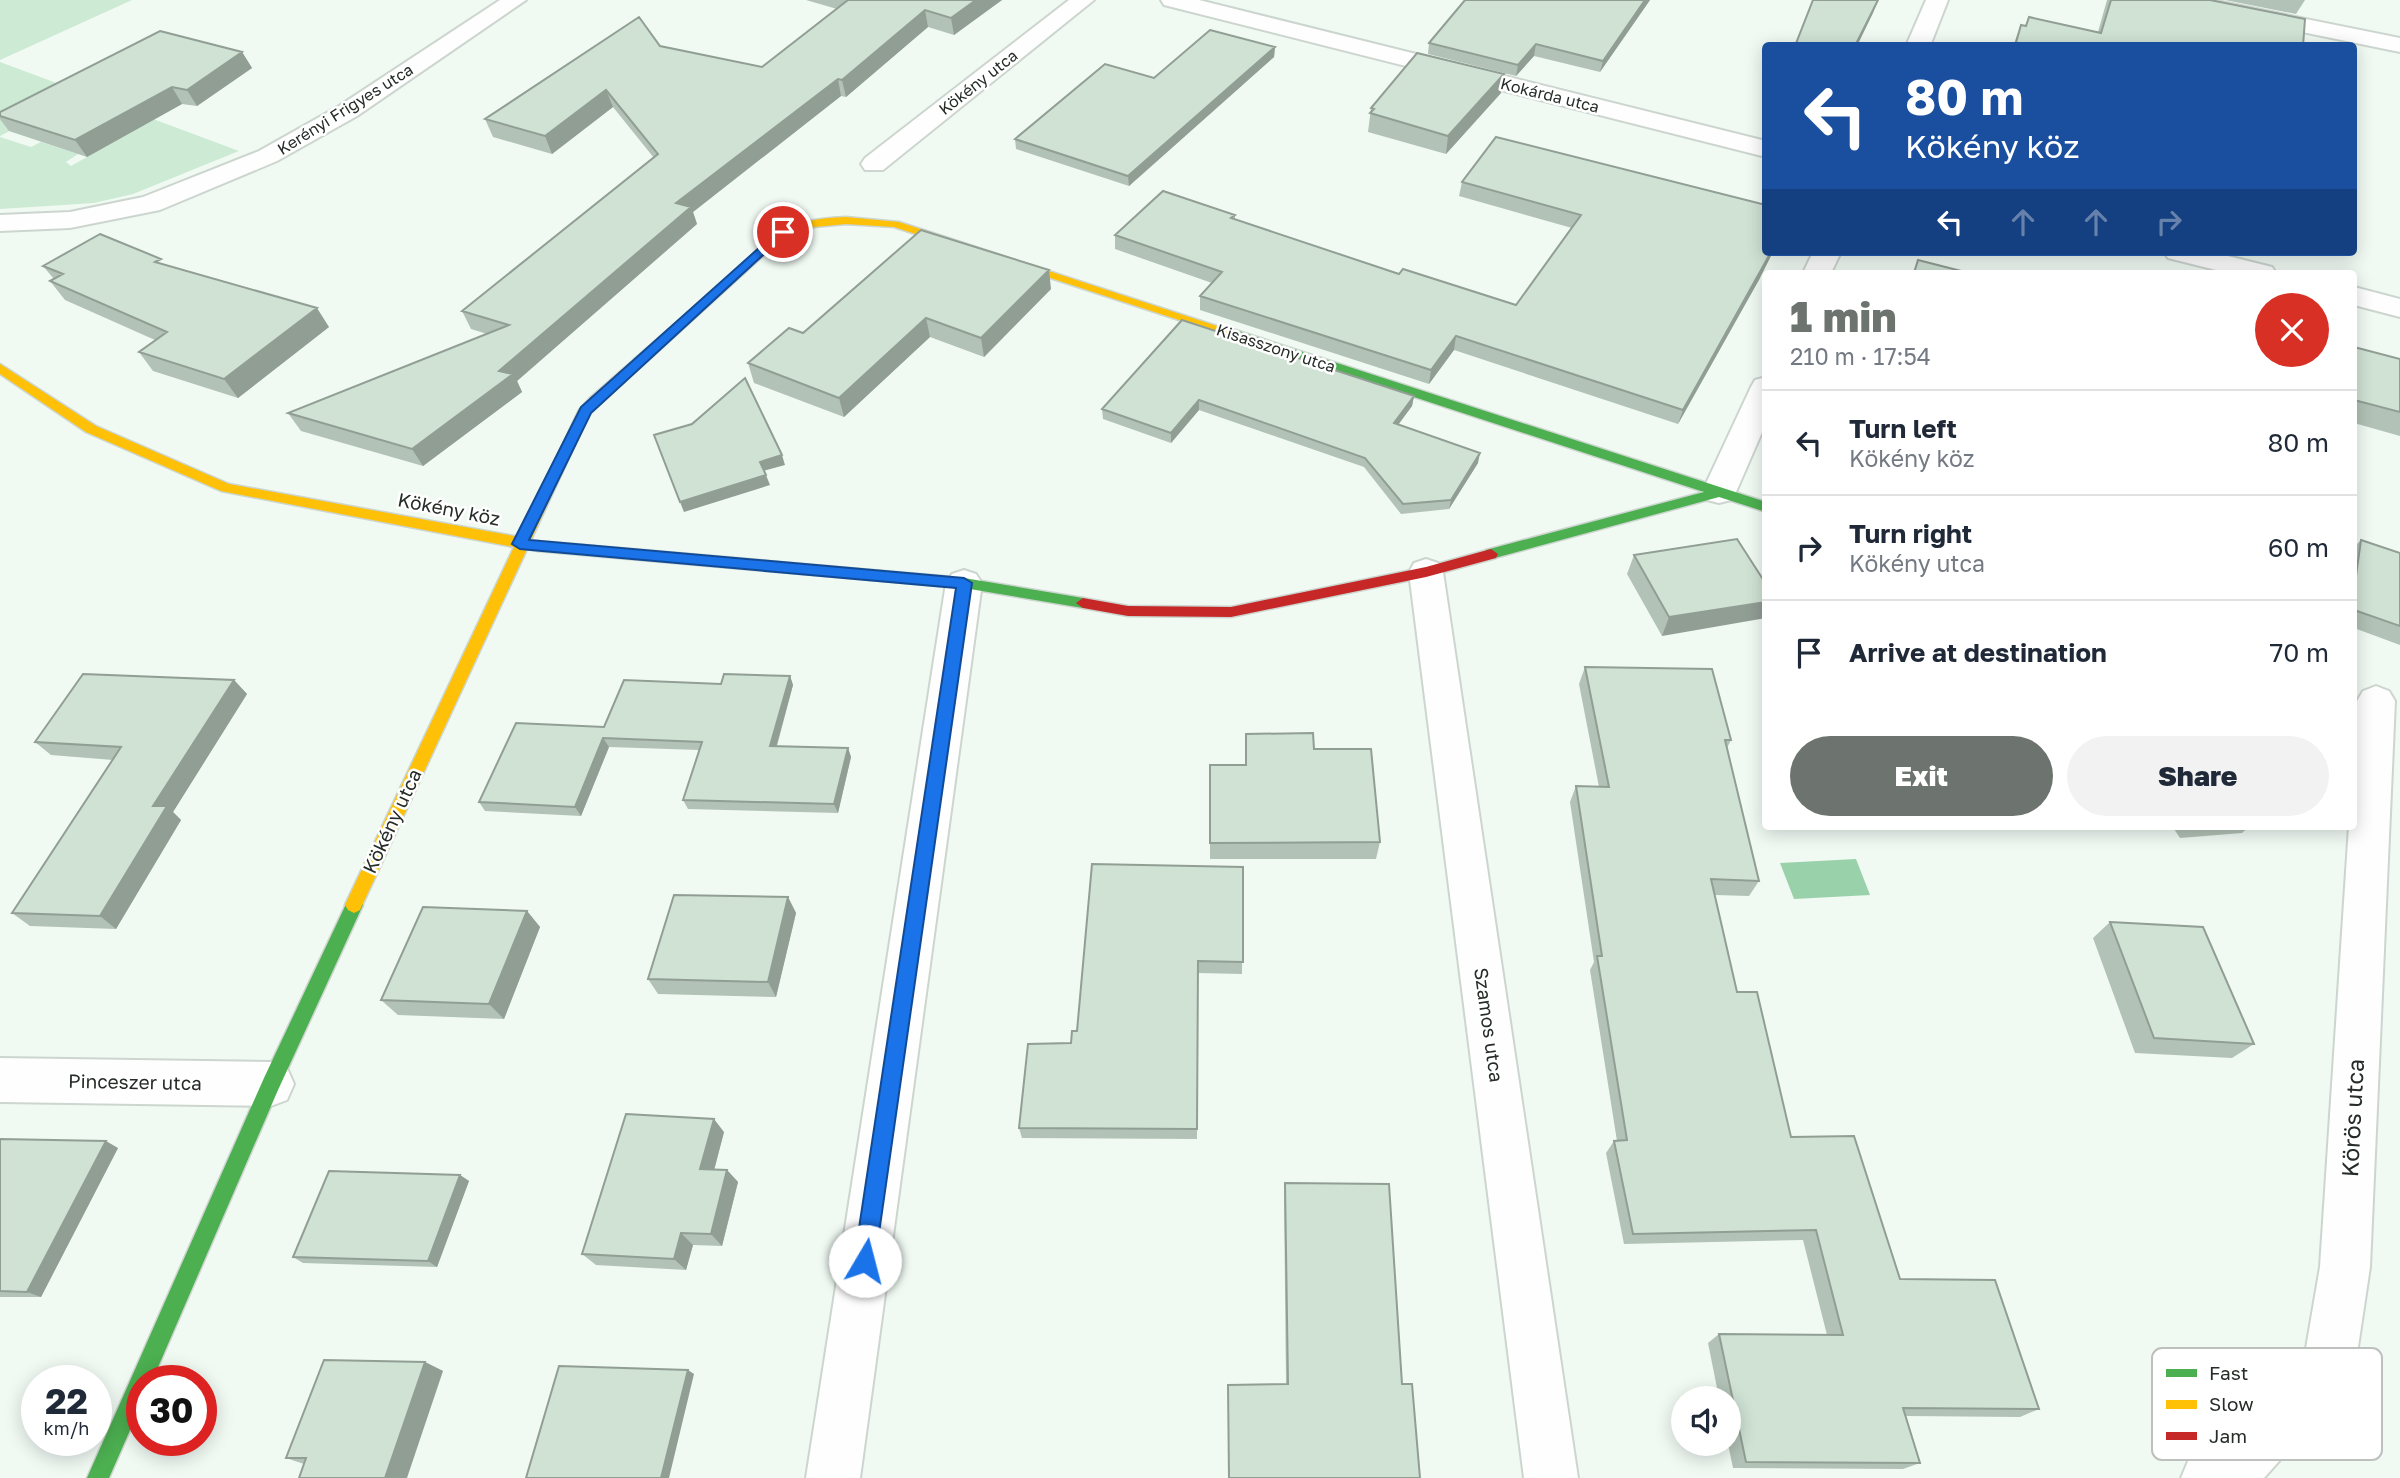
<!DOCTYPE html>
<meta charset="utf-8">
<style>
body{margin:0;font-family:"Golos Text",sans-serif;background:#f2f2f3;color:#1f2937;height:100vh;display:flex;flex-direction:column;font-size:26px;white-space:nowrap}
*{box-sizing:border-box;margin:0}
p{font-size:23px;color:#747a83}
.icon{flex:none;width:38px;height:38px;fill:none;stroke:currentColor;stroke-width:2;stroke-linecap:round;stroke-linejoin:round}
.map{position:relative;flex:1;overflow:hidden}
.drawer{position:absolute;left:1762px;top:270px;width:595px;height:560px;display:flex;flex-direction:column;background:#fff;border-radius:7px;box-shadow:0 4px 18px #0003}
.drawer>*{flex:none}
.hud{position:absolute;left:1762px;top:42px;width:595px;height:214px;border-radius:7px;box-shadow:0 4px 18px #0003;background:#1a4fa0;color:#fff;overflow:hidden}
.controls{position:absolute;left:1671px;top:1386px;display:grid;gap:14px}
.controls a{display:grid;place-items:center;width:70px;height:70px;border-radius:50%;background:#fff;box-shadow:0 4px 18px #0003;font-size:35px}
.speed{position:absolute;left:21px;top:1365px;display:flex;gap:14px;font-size:35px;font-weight:700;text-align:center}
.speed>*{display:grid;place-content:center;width:91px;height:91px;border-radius:50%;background:#fff;box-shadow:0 4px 18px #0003;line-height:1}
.speed small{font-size:18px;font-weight:400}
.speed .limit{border:10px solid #d22;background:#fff;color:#111}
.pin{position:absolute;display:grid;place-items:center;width:60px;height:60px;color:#fff;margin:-30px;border:4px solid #fff;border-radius:50%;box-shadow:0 2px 7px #0007}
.me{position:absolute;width:77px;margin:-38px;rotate:8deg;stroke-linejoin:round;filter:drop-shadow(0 0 5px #0008)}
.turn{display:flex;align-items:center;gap:24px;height:147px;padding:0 28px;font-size:32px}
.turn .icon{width:91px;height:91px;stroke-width:2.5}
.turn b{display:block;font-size:49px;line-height:60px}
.lanes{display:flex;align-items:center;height:66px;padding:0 28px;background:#0003;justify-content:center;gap:35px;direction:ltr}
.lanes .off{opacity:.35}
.round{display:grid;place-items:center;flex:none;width:74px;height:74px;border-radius:37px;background:#f2f2f3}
.summary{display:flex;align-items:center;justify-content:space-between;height:119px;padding:0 28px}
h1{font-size:42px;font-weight:800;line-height:52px;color:#6d746f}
.cta{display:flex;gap:14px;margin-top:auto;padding:14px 28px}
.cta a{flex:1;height:80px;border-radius:42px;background:#6d746f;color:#fff;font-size:28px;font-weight:800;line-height:80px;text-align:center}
.cta a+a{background:#f2f2f3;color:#1f2937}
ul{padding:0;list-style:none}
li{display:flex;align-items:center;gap:21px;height:105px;padding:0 28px;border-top:2px solid #e0e1e3}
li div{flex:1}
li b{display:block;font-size:26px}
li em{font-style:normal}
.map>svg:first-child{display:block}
</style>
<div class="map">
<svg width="2400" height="1478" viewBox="0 0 2400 1478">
<rect width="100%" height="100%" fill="#f0faf3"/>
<path fill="#ccead4" d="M 0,0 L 132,0 L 0,60 Z
M 0,62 L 239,151 L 133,194 L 94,203 L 0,209 L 0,137 L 31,147 L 41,142 L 78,154 L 66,162 L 71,166 L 140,127 L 64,103 L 0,136 Z"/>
<path fill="#99d1aa" d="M 1856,859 L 1870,895 L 1794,899 L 1780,863 Z"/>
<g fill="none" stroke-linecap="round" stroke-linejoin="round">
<defs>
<path id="street" d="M 500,0 L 526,0 L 357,116 L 277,161 L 160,210 L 70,228 L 0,231 L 0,215 L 70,212 L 143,197 L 259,151 L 339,106 Z
M 1069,0 L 1094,0 L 883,170 L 865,170 L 861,164 L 865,158 Z
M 1161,0 L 1199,0 L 1766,141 L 1766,157 L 1164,5 Z
M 1926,0 L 1948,0 L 1930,46 L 1906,46 Z
M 2168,0 L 2212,0 L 2400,38 L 2400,52 L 2179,7 Z
M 1813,252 L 1841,252 L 1831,273 L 1803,273 Z
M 2164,252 L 2212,252 L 2272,267 L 2276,273 L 2228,273 L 2168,258 Z
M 2354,287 L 2400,299 L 2400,317 L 2354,305 Z
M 1766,377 L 1766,423 L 1736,492 L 1731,500 L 1719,503 L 1707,500 L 1702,492 L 1751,387 L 1755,380 Z
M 1426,559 L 1438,563 L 1443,572 L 1578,1478 L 1524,1478 L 1409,572 L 1414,563 Z
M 964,570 L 976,574 L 982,583 L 860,1478 L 806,1478 L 946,583 L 952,574 Z
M 2376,686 L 2389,691 L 2395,701 L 2370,1267 L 2355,1367 L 2347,1385 L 2264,1478 L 2181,1478 L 2189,1459 L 2219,1447 L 2305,1354 L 2320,1267 L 2349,826 L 2354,826 L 2357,701 L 2363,691 Z
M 0,1058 L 271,1062 L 287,1068 L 294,1084 L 287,1100 L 271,1106 L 0,1102 Z"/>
<path id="fast" d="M 1229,328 L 1766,502 L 1766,512 L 1719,497 L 1491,559 L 1486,558 L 1484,554 L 1486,550 L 1704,492 L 1225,335 L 1225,329 Z
M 538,541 L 964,578 L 1083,598 L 1090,603 L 1083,608 L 964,588 L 538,551 L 531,546 Z
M 354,897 L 360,900 L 363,905 L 278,1090 L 152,1381 L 142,1381 L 142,1403 L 109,1478 L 87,1478 L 264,1078 L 348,900 Z"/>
<path id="slow" d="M 846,217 L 899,222 L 1235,332 L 1233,335 L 1225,335 L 894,227 L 846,224 L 814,227 L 787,237 L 774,246 L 764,244 C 786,222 817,218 846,217 Z
M 0,364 L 96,426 L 229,484 L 519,537 L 579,410 L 590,398 L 600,398 L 601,401 L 590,412 L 531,540 L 543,542 L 545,546 L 538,551 L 527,549 L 360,910 L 354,913 L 348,910 L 345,905 L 514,547 L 221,491 L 86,432 L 0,374 Z"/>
<path id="jam" d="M 770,241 L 774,242 L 774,246 L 600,404 L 590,404 L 590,398 Z
M 1491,549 L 1498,554 L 1496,558 L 1426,577 L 1231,617 L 1128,616 L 1083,608 L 1076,603 L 1083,598 L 1128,606 L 1231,607 L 1426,567 Z"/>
</defs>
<use href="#street" stroke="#cdd5cf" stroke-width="4"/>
<use href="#fast" stroke="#cdd5cf" stroke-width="3"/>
<use href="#slow" stroke="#cdd5cf" stroke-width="3"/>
<use href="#jam" stroke="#cdd5cf" stroke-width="3"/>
<use href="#street" fill="#fdfefd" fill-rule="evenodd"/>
<use href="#fast" fill="#4caf50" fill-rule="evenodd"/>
<use href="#slow" fill="#ffc107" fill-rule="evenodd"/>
<use href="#jam" fill="#c62828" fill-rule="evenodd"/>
</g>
<path fill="#b2c2b6" d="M 806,0 L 1002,0 L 954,35 L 928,27 L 846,97 L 841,96 L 693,212 L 697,224 L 517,381 L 522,392 L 423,466 L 301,431 L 288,413 L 487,334 L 471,329 L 462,311 L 654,158 L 613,107 L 552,154 L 493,137 L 485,119 L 660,46 L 762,67 L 837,9 Z
M 1650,0 L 1600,72 L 1534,56 L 1516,76 L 1428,54 L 1429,43 Z
M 2107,0 L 2210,0 L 2303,46 L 2013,46 L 2021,25 L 2025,26 L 2029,17 L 2098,32 Z
M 2225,0 L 2305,0 L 2296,14 Z
M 1275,47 L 1274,57 L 1129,186 L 1016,149 L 1015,139 L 1154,78 Z
M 242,52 L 252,68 L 197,106 L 182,104 L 87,157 L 9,131 L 0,119 L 0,112 Z
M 1504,74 L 1501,93 L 1446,154 L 1368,132 L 1371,108 Z
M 1496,137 L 1760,278 L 1678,424 L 1454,350 L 1429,384 L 1200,310 L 1200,296 L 1212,283 L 1115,249 L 1115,235 L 1235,215 L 1235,220 L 1399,274 L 1516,305 L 1572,228 L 1459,196 L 1462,182 Z
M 165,265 L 329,327 L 238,398 L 153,371 L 139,352 L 155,340 L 65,300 L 50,281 L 54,279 L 43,266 Z
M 1051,289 L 984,357 L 930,337 L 844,417 L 754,383 L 748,363 L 803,333 Z
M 1182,320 L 1414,396 L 1412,406 L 1398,425 L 1478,463 L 1449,509 L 1401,514 L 1364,467 L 1199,410 L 1171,443 L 1103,419 L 1102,409 Z
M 2354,347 L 2400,359 L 2400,436 L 2354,423 Z
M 1737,539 L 1662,636 L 1627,574 L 1634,555 Z
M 2361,540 L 2400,553 L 2400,645 L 2354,628 L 2354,547 Z
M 1585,667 L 1731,740 L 1727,748 L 1759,881 L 1749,896 L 1715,895 L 1737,992 L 1791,1137 L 1900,1279 L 2039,1409 L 2020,1417 L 1906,1416 L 1920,1463 L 1903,1469 L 1733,1468 L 1728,1444 L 1729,1398 L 1719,1398 L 1708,1343 L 1719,1334 L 1827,1335 L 1803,1240 L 1624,1244 L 1606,1153 L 1614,1141 L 1617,1141 L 1590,970 L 1594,962 L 1570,802 L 1576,786 L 1599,787 L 1579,684 Z
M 790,676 L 793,685 L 777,746 L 848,748 L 851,757 L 838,813 L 688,809 L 683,800 L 699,750 L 609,747 L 581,816 L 485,811 L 479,802 L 604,727 L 721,684 Z
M 234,680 L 247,694 L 173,812 L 181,820 L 116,929 L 30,926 L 12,913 L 113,760 L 51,755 L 35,742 Z
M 1246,734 L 1314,749 L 1380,842 L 1376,859 L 1210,859 L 1210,765 L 1245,765 Z
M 2172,826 L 2250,826 L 2242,833 L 2180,838 Z
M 1243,867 L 1242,974 L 1198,973 L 1197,1139 L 1022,1138 L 1019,1128 L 1071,1043 L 1077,1031 Z
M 788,897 L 796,913 L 776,997 L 658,994 L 648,979 Z
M 527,911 L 540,927 L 504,1019 L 398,1015 L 381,1000 Z
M 2110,922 L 2254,1044 L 2232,1058 L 2135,1053 L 2093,938 Z
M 724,1132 L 714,1170 L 727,1170 L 738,1182 L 722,1246 L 693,1245 L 686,1270 L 596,1265 L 582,1254 Z
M 0,1139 L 118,1148 L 41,1297 L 0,1297 Z
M 460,1175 L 469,1181 L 437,1267 L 303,1263 L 293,1257 Z
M 1285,1183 L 1402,1384 L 1420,1478 L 1228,1478 L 1228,1385 L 1286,1384 L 1284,1194 Z
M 425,1362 L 443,1371 L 304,1464 L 286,1458 Z"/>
<path fill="#919e94" d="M 976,0 L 1002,0 L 954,35 L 951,18 Z
M 1645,0 L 1650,0 L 1600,72 L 1603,61 Z
M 1878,0 L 1873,13 L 1857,46 L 1855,46 Z
M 925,10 L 928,27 L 846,97 L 842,80 Z
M 1536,44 L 1534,56 L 1516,76 L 1518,65 Z
M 1275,47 L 1274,57 L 1129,186 L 1128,176 Z
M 242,52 L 252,68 L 197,106 L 187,90 Z
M 1504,74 L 1501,93 L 1446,154 L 1448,136 Z
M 838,79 L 841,96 L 693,212 L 697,224 L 517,381 L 522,392 L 423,466 L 412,449 L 499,371 L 676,203 Z
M 172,87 L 182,104 L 87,157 L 75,140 Z
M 606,90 L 613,107 L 552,154 L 545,136 Z
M 1771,252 L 1773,252 L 1760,278 L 1678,424 L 1683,410 Z
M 1049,270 L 1051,289 L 984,357 L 981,338 Z
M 317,308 L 329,327 L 238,398 L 224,379 Z
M 926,318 L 930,337 L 844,417 L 839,398 Z
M 1456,336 L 1454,350 L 1429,384 L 1431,370 Z
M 1414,396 L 1412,406 L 1392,433 L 1394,423 Z
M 1199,400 L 1199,410 L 1171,443 L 1171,433 Z
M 1480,453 L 1478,463 L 1449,509 L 1451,500 Z
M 782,455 L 785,465 L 763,471 L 760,462 Z
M 766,475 L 770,485 L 684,512 L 680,502 Z
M 1766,602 L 1766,618 L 1662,636 L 1669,617 Z
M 790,676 L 793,685 L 774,755 L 770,746 Z
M 234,680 L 247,694 L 173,812 L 181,820 L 116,929 L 100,916 L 153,806 Z
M 603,738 L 609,747 L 581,816 L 575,807 Z
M 848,748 L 851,757 L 838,813 L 834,804 Z
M 788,897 L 796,913 L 776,997 L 768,982 Z
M 527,911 L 540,927 L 504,1019 L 489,1004 Z
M 714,1119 L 724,1132 L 711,1182 L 700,1169 Z
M 106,1141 L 118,1148 L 41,1297 L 27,1292 Z
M 727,1170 L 738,1182 L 722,1246 L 711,1234 Z
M 460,1175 L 469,1181 L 437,1267 L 428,1261 Z
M 681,1233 L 693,1245 L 686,1270 L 674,1259 Z
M 425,1362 L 443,1371 L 407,1478 L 385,1478 Z
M 688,1370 L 694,1374 L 669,1478 L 661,1478 Z"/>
<path fill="#cfe2d4" stroke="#919e94" stroke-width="2" d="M 848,0 L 976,0 L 951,18 L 925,10 L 842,80 L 838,79 L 676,203 L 691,207 L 499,371 L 513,374 L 412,449 L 288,413 L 509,325 L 462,311 L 658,154 L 606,90 L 545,136 L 485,119 L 639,17 L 660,46 L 762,67 Z
M 1465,0 L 1645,0 L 1603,61 L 1536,44 L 1518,65 L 1429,43 Z
M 1813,0 L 1878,0 L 1855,46 L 1795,46 Z
M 2111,0 L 2210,0 L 2305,19 L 2303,46 L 2015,46 L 2021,25 L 2026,26 L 2029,17 L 2101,33 Z
M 1210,30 L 1275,47 L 1128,176 L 1015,139 L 1105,64 L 1154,78 Z
M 160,31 L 242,52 L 187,90 L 172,87 L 75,140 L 0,116 L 0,112 Z
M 1417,53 L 1504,74 L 1448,136 L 1370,113 L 1374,109 L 1371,108 Z
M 1496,137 L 1766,205 L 1766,252 L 1771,252 L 1683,410 L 1456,336 L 1431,370 L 1200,296 L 1222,272 L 1115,235 L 1163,191 L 1235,215 L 1231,218 L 1399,274 L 1403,269 L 1516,305 L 1581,215 L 1462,182 Z
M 921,230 L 1049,270 L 981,338 L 926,318 L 839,398 L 748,363 L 789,328 L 803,333 Z
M 100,234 L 161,259 L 155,262 L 317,308 L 224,379 L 139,352 L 167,332 L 50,281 L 63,274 L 43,266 Z
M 1918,260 L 1969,273 L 1914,273 Z
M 1182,320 L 1414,396 L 1394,423 L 1480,453 L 1451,500 L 1403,504 L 1365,458 L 1199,400 L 1171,433 L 1102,409 Z
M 2354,347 L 2400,359 L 2400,412 L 2354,400 Z
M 745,378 L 782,455 L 760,462 L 766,475 L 680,502 L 654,435 L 692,424 Z
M 1737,539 L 1766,584 L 1766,602 L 1669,617 L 1634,555 Z
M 2361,540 L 2400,553 L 2400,626 L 2354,610 L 2354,590 Z
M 1585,667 L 1712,669 L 1731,740 L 1725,740 L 1759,881 L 1711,879 L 1737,992 L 1757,992 L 1791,1137 L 1854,1136 L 1900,1279 L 1995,1280 L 2039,1409 L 1903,1408 L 1920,1463 L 1746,1462 L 1719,1334 L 1843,1335 L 1816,1230 L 1633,1234 L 1614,1141 L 1627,1140 L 1597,956 L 1602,956 L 1576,786 L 1609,787 Z
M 83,674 L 234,680 L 153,806 L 167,806 L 100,916 L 12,913 L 121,747 L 35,742 Z
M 724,674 L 790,676 L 770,746 L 848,748 L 834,804 L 683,800 L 702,742 L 603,738 L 575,807 L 479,802 L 516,723 L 604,727 L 624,680 L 721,684 Z
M 1313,733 L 1314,749 L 1371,749 L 1380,842 L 1210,843 L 1210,765 L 1246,765 L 1246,734 Z
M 2187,826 L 2229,826 L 2189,829 Z
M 1092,864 L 1243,867 L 1243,962 L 1198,961 L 1197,1129 L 1019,1128 L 1028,1044 L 1071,1043 L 1072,1031 L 1077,1031 Z
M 674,895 L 788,897 L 768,982 L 648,979 Z
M 423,907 L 527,911 L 489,1004 L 381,1000 Z
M 2110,922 L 2203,927 L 2254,1044 L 2154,1038 Z
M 626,1114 L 714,1119 L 700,1169 L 727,1170 L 711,1234 L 681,1233 L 674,1259 L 582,1254 Z
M 0,1139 L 106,1141 L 27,1292 L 0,1291 Z
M 329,1171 L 460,1175 L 428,1261 L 293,1257 Z
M 1285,1183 L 1389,1184 L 1402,1384 L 1412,1384 L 1420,1478 L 1229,1478 L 1228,1385 L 1288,1384 Z
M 324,1360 L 425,1362 L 385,1478 L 299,1478 L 306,1458 L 286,1458 Z
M 559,1366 L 688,1370 L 661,1478 L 526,1478 Z"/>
<path fill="#1a73e8" stroke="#114b97" stroke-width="2" d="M 779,230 L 788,232 L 591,413 L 529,540 L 964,578 L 972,583 L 875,1261 L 872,1268 L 865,1271 L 857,1268 L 854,1261 L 956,588 L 520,549 L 512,544 L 581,407 Z"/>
<g text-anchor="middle" stroke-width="5" stroke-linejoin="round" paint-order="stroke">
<g font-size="16" fill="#262c28" stroke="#fff">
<text transform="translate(978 82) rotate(-38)" y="6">Kökény utca</text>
<text transform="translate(1550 95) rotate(14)" y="6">Kokárda utca</text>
<text transform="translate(345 109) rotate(-32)" y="6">Kerényi Frigyes utca</text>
<text transform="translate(1276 348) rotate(18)" y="6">Kisasszony utca</text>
</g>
<g font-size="19" fill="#262c28" stroke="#fff">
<text transform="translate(449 509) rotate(11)" y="7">Kökény köz</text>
<text transform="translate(392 821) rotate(-65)" y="7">Kökény utca</text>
<text transform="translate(1489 1025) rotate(82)" y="7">Szamos utca</text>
<text transform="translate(135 1082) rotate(1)" y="7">Pinceszer utca</text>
</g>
<g font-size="23" fill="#262c28" stroke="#fff">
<text transform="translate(2353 1118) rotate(-87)" y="8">Körös utca</text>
</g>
</g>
<rect x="2152" y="1348" width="230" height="112" rx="10" fill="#fff" stroke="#bec0be" stroke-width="2"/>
<rect x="2166" y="1369" width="31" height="8" fill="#4caf50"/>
<rect x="2166" y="1400" width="31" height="9" fill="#ffc107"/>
<rect x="2166" y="1432" width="31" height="8" fill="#c62828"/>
<g font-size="19" fill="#262c28">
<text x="2209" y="1380">Fast</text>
<text x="2209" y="1411">Slow</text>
<text x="2209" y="1443">Jam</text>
</g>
</svg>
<div class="controls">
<a><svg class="icon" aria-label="sound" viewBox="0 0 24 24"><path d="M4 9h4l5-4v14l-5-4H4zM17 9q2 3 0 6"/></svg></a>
</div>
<div class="speed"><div>22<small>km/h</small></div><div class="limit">30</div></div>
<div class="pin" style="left:783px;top:232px;background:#d93025"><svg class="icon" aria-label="arrive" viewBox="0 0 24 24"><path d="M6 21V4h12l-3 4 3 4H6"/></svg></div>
<svg class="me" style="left:865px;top:1261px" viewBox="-20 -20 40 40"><circle r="19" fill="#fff"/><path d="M0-13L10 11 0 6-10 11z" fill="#1a73e8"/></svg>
<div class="hud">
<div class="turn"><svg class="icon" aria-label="left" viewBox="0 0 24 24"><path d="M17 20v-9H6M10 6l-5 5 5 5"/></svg><div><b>80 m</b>Kökény köz</div></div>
<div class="lanes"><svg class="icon" aria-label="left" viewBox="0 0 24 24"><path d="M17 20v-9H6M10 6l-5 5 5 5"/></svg><svg class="icon off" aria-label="ahead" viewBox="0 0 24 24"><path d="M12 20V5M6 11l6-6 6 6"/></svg><svg class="icon off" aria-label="ahead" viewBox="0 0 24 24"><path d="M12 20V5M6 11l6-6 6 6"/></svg><svg class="icon off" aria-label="right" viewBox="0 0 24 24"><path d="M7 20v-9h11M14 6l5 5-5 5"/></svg></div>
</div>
<section class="drawer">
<div class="summary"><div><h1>1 min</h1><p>210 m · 17:54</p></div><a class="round" style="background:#d93025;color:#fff"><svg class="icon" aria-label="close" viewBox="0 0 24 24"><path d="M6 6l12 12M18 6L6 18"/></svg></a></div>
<ul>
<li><svg class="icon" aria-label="left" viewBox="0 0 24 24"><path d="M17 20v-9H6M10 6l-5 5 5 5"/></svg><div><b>Turn left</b><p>Kökény köz</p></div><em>80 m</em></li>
<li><svg class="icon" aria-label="right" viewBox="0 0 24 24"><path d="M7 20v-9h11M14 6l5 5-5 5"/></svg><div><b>Turn right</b><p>Kökény utca</p></div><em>60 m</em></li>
<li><svg class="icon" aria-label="arrive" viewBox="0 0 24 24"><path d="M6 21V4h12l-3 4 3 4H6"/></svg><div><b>Arrive at destination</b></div><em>70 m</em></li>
</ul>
<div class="cta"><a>Exit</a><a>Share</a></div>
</section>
</div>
